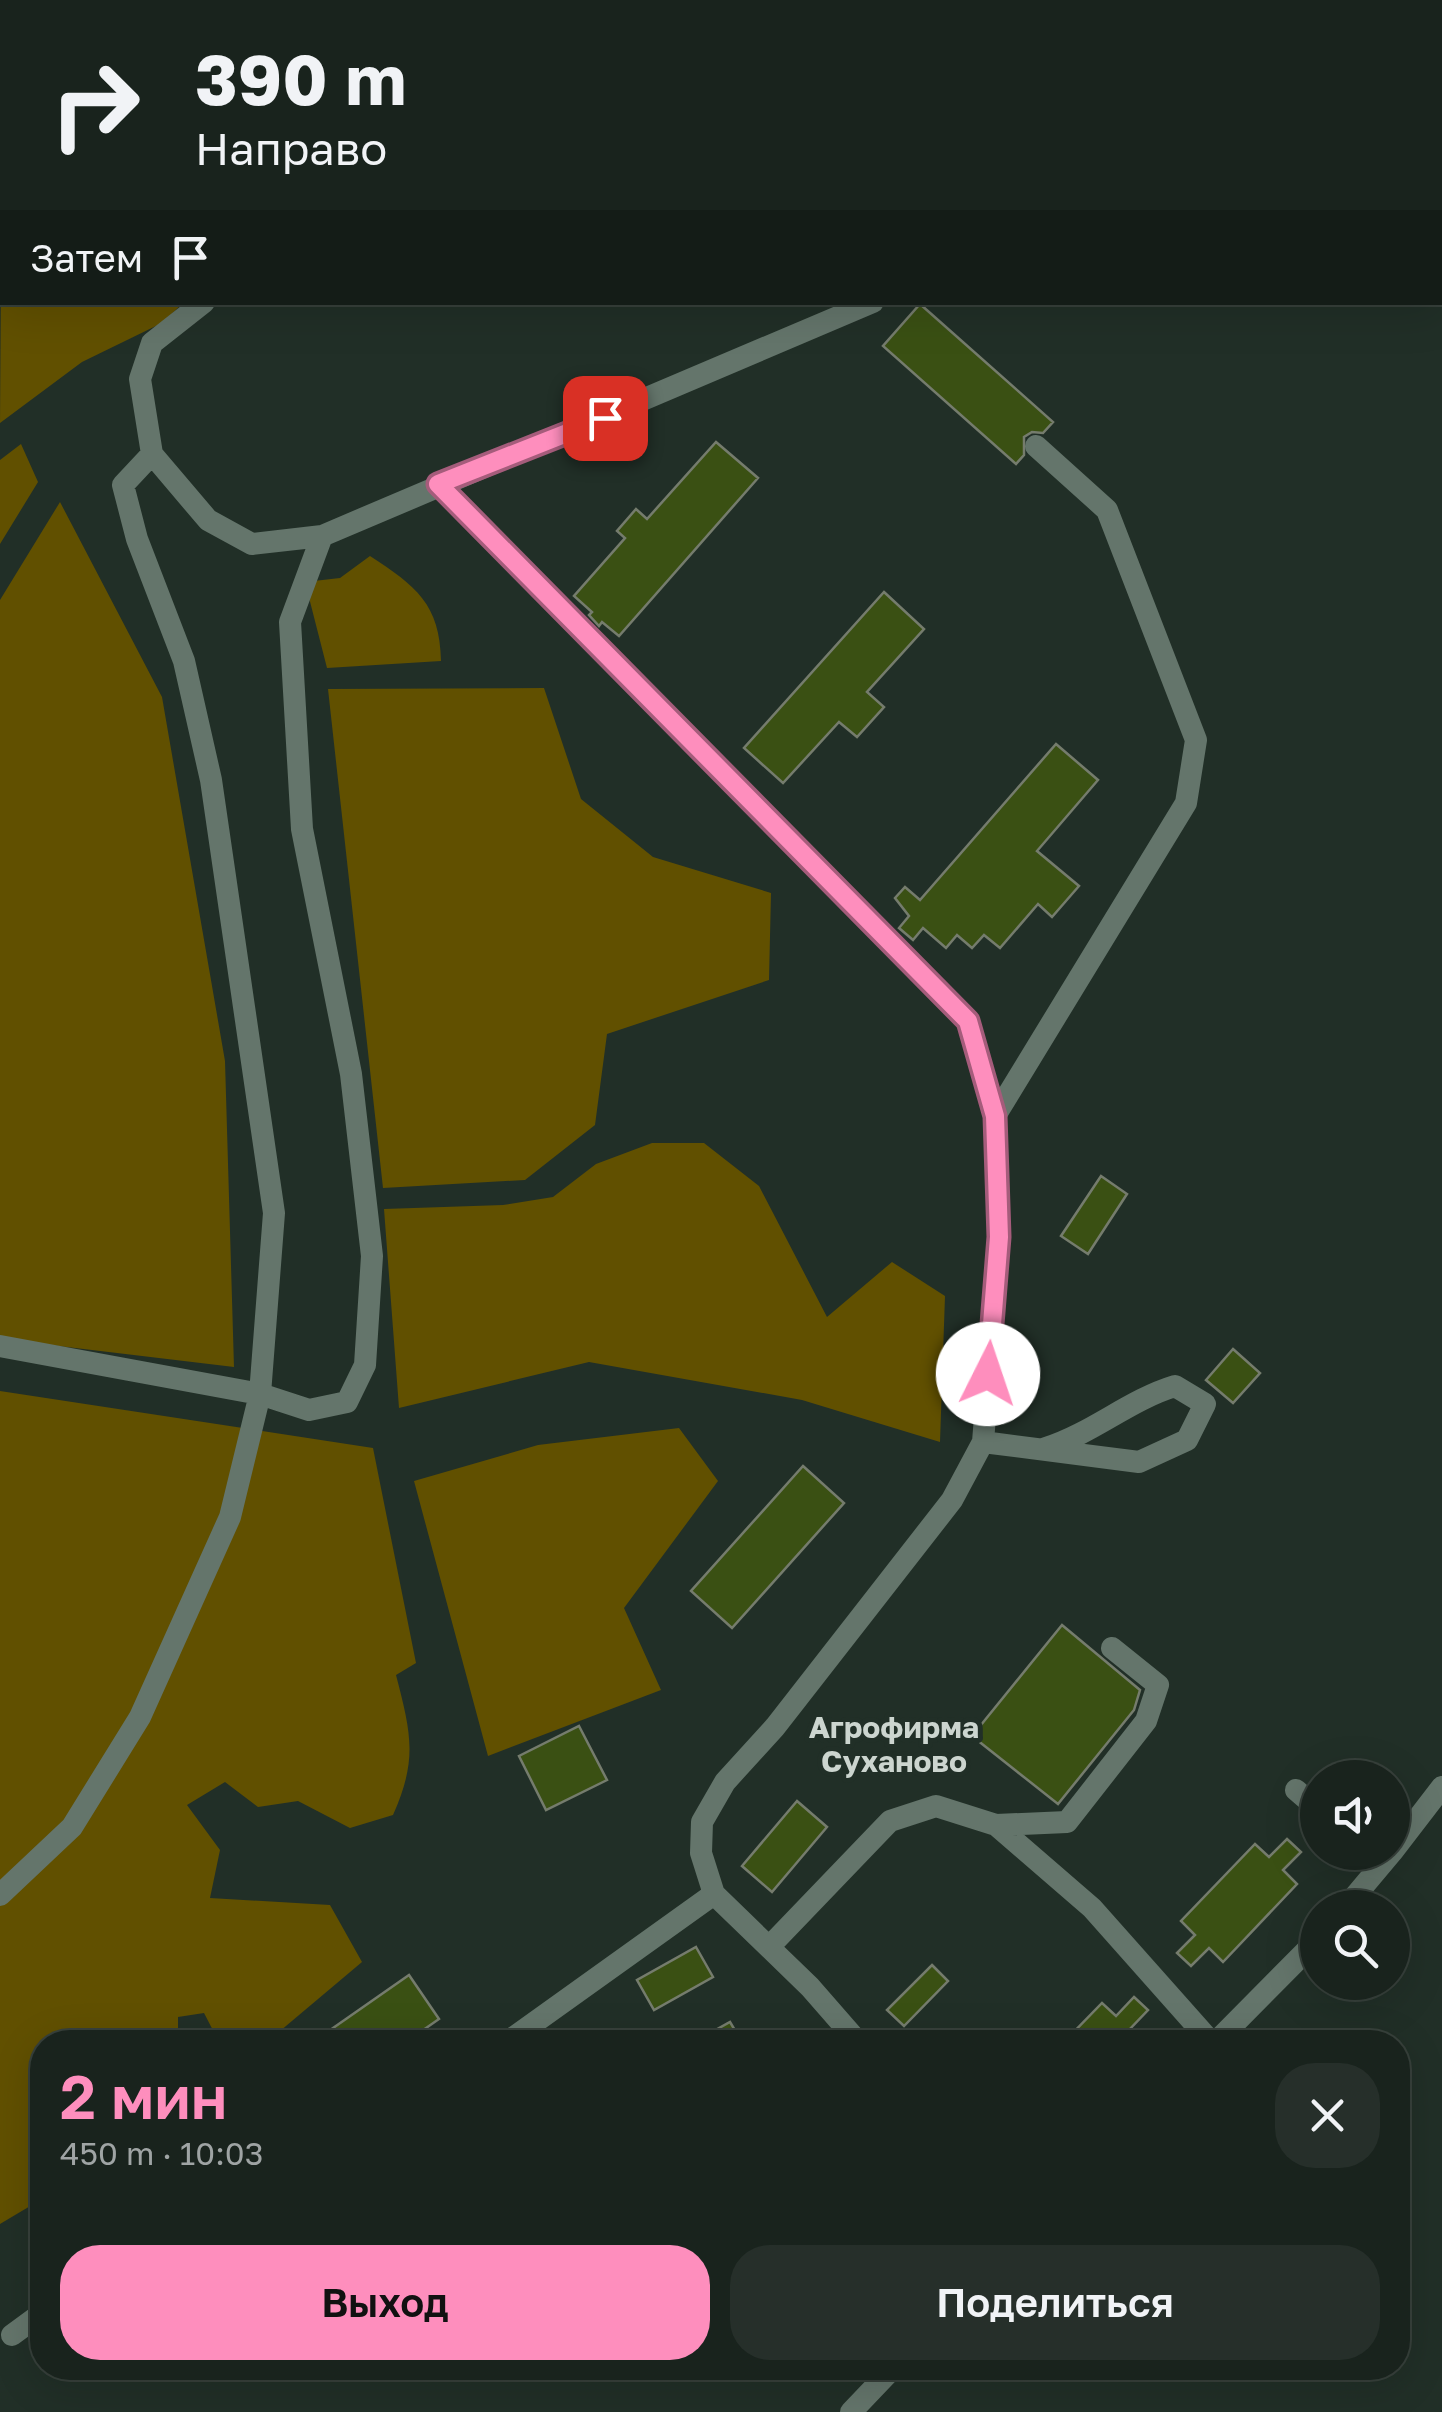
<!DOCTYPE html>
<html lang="ru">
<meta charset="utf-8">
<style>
body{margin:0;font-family:"Golos Text",sans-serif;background:#262f2a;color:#f1f3f6;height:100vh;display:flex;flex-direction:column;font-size:38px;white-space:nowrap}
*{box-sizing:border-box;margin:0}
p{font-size:32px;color:#9fa4a4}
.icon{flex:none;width:55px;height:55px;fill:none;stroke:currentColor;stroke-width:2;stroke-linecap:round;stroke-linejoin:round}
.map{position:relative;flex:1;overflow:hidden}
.side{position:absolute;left:30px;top:2030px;width:1380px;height:350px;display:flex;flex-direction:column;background:#19231d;border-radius:40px;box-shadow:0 10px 40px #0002,0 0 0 2px #37403b}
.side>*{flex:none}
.banner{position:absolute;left:0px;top:0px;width:1442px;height:305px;box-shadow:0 10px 40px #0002,0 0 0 2px #37403b;background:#19231d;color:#f1f3f6;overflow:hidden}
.buttons{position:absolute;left:1300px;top:1760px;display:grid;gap:20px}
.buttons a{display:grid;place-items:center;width:110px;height:110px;border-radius:50%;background:#19231d;box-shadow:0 10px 40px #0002,0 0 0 2px #37403b;font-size:50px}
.pin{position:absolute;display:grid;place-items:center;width:85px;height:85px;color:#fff;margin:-42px;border-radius:20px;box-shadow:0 5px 15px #0006}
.me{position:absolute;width:110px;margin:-55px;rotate:4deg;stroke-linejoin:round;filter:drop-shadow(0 0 8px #0008)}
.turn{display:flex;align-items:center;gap:35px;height:210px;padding:0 30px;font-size:45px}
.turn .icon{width:130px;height:130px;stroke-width:2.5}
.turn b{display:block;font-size:70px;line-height:85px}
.then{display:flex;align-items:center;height:95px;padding:0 30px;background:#0003;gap:20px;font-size:38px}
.round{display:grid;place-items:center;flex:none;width:105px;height:105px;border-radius:40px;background:#262f2a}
.head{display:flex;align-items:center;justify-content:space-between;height:170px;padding:0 30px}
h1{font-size:60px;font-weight:600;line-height:75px;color:#fe8ebd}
.action{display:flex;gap:20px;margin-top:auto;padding:20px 30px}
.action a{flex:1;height:115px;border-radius:40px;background:#fe8ebd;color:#111;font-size:40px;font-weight:600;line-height:115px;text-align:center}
.action a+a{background:#262f2a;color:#f1f3f6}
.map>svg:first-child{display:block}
</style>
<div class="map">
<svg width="1442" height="2412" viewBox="0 0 1442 2412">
<rect width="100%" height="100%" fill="#212f27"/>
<path fill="#615000" d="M 2,116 L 2,302 L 183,303 L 162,323 L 82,362 L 0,423 Z
M 21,444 L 38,482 L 0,544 L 0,460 Z
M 60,502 L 162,697 L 225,1061 L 234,1367 L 0,1339 L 0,600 Z
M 370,556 C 416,586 440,604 441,661 L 327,668 L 305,582 L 340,578 Z
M 544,688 L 581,799 L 653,857 L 771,893 L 769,980 L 607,1034 L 595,1125 L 525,1180 L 383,1188 L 328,689 Z
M 652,1143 L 704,1143 L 759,1186 L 827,1317 L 892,1262 L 945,1296 L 940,1442 L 802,1400 L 589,1362 L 399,1408 L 384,1209 L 503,1205 L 553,1197 L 596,1164 Z
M 0,1391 L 373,1448 L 416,1663 L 396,1675 C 411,1733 418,1759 393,1815 L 350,1828 L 298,1801 L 258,1807 L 225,1782 L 187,1805 L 220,1850 L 210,1898 L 330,1905 L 362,1962 L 267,2042 L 219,2042 L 204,2013 L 178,2017 L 178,2042 L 42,2042 L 42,2199 L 0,2224 Z
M 679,1428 L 718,1481 L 624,1608 L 661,1690 L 488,1756 L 414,1481 L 538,1445 Z"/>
<path fill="#3a5013" stroke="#757c6d" stroke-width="2.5" d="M 920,304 L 1053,422 L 1043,433 L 1032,432 L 1024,437 L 1024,455 L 1016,464 L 883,346 Z
M 716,442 L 758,478 L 619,636 L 602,622 L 599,626 L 589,615 L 592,612 L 574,596 L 625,538 L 617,531 L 636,509 L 647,519 Z
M 884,592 L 924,629 L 867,692 L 884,707 L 857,737 L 839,722 L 783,783 L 744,748 Z
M 1056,744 L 1098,780 L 1037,851 L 1079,886 L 1052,917 L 1038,904 L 1000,948 L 984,935 L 972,948 L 957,935 L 946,948 L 923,928 L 913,940 L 899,928 L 909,916 L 895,898 L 905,887 L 920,900 Z
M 1101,1176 L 1127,1194 L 1088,1254 L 1061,1236 Z
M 1233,1349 L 1260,1373 L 1233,1403 L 1206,1380 Z
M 803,1466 L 844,1503 L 732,1628 L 691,1591 Z
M 1062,1625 L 1140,1690 L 1134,1710 L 1058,1804 L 972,1736 Z
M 579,1726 L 607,1780 L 546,1810 L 519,1756 Z
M 797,1801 L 827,1827 L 772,1892 L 742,1866 Z
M 1287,1839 L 1301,1852 L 1283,1870 L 1297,1884 L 1223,1962 L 1209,1948 L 1191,1966 L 1177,1953 L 1195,1935 L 1181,1921 L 1255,1844 L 1269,1857 Z
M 696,1947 L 713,1977 L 654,2010 L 637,1980 Z
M 932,1965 L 948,1981 L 904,2026 L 887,2010 Z
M 409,1975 L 439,2019 L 406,2042 L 313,2042 Z
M 1134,1997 L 1148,2010 L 1130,2029 L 1144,2042 L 1064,2042 L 1102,2003 L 1116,2016 Z
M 730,2022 L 742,2042 L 694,2042 Z"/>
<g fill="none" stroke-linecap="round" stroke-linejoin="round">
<path stroke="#64756b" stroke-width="22" d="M 204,302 L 152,343 L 140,379 L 152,454 L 208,520 L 252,544 L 322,536 L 873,302
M 438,484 L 968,1021 L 995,1116 L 999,1237 L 983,1442 L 952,1500 L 775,1727 L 725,1782 L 702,1822 L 701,1853 L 714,1894 L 810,1987 L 858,2042
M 995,1116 L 1186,803 L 1196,740 L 1107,510 L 1036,446
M 0,1346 L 260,1394 L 309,1410 L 347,1402 L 365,1365 L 372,1256 L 351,1074 L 302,829 L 290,622 L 322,536
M 983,1442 L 1139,1462 L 1187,1440 L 1205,1404 L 1175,1386 C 1129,1400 1093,1433 1046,1448
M 1296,1790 L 1318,1809
M 996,1825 L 1067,1822 L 1146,1721 L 1158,1685 L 1112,1648
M 1392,1852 L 1442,1787
M 0,1895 L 72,1827 L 140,1717 L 230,1517 L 260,1394 L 274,1213 L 211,780 L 184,661 L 137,539 L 123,485 L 152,454
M 1345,1908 L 1392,1852
M 769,1947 L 890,1821 L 936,1806 L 996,1825 L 1092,1908 L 1211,2042
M 496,2042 L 510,2040 L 714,1894
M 1216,2042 L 1318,1939
M 12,2335 L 42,2313
M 851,2412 L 893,2368"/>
</g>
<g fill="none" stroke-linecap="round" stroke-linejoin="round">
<defs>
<path id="route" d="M 605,418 L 438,484 L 968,1021 L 995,1116 L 999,1237 L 988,1374"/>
</defs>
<use href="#route" stroke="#a55c7b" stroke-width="25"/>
<use href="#route" stroke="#fe8ebd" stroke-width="18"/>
</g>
<g text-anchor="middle" stroke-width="10" stroke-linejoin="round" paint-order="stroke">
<g font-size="30" font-weight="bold" fill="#ccd5cf" stroke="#212f27">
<text x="894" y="1738">Агрофирма<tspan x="894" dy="34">Суханово</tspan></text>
</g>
</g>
</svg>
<div class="buttons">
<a><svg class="icon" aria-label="sound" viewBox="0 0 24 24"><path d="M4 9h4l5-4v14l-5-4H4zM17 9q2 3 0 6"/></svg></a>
<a><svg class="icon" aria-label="search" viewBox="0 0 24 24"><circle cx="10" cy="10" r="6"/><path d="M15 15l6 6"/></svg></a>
</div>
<div class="pin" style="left:605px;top:418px;background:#d93025"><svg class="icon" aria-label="arrive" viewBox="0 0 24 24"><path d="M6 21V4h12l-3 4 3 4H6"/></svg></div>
<svg class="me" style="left:988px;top:1374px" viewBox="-20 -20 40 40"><circle r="19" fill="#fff"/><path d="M0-13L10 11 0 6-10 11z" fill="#fe8ebd"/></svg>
<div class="banner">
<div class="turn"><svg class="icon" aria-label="right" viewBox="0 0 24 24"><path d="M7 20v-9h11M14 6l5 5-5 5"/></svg><div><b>390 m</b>Направо</div></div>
<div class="then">Затем<svg class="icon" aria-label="arrive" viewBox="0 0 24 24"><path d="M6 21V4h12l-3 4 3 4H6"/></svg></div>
</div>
<section class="side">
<div class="head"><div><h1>2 мин</h1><p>450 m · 10:03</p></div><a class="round"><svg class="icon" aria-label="close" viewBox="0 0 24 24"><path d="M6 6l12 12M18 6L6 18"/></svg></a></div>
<div class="action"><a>Выход</a><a>Поделиться</a></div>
</section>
</div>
